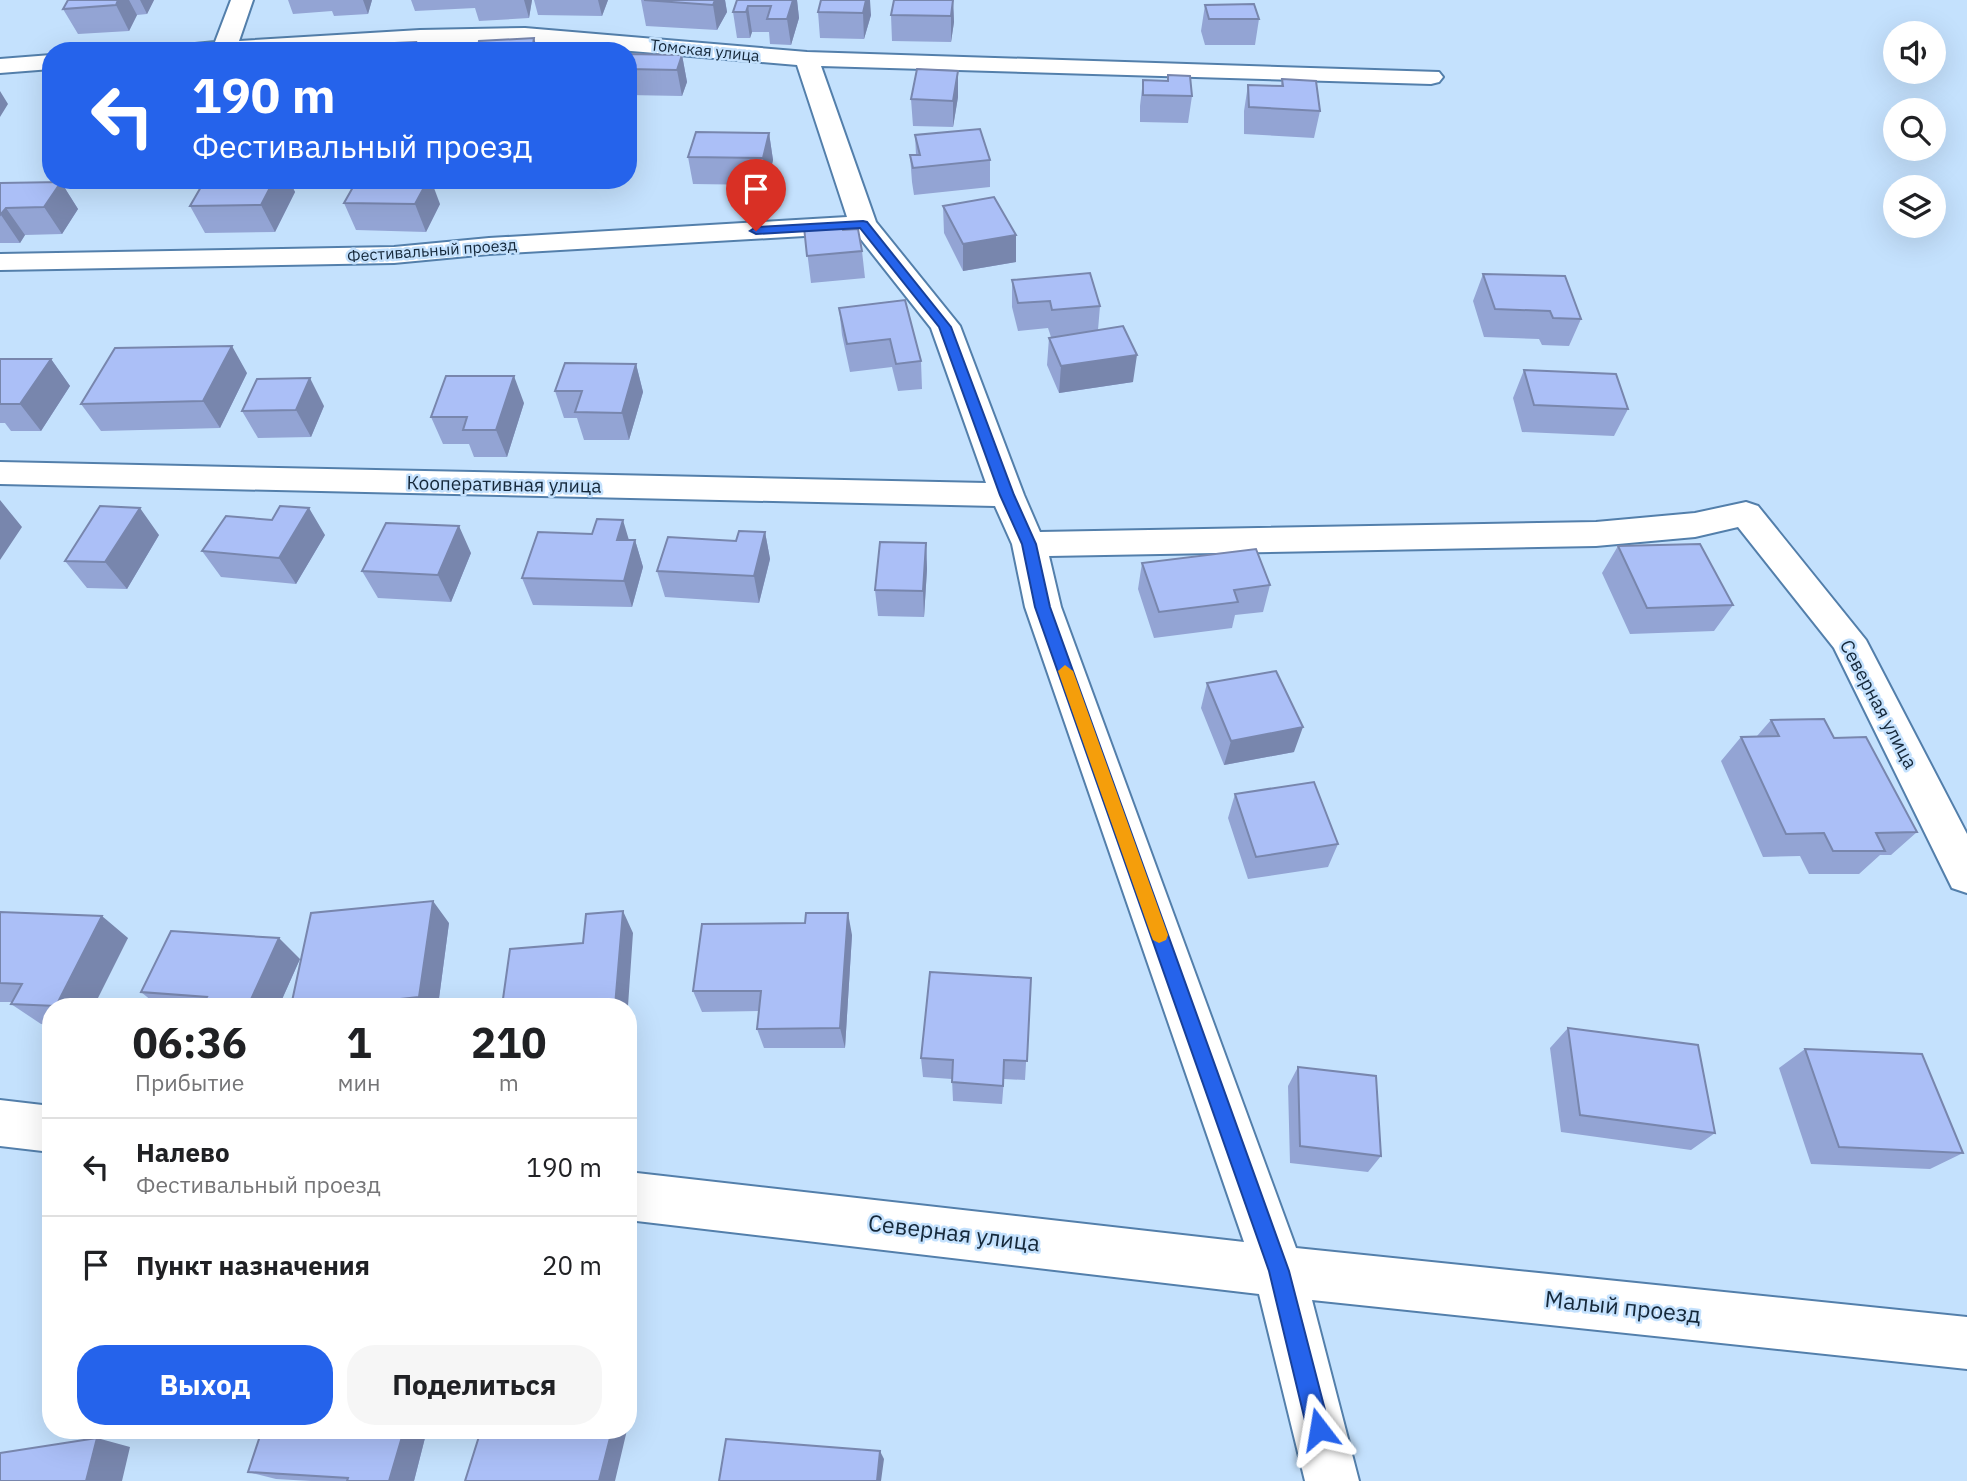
<!DOCTYPE html>
<html lang="ru">
<meta charset="utf-8">
<style>
body{margin:0;font-family:"IBM Plex Sans",sans-serif;background:#f6f6f6;color:#202124;height:100vh;display:flex;flex-direction:column;font-size:26px;white-space:nowrap}
*{box-sizing:border-box;margin:0}
p{font-size:23px;color:#757577}
.icon{flex:none;width:38px;height:38px;fill:none;stroke:currentColor;stroke-width:2;stroke-linecap:round;stroke-linejoin:round}
.map{position:relative;flex:1;overflow:hidden}
.details{position:absolute;left:42px;top:998px;width:595px;height:441px;display:flex;flex-direction:column;background:#fff;border-radius:28px;box-shadow:0 7px 28px #0002}
.details>*{flex:none}
.hud{position:absolute;left:42px;top:42px;width:595px;height:147px;border-radius:28px;box-shadow:0 7px 28px #0002;background:#2563eb;color:#fff;overflow:hidden}
.fabs{position:absolute;left:1883px;top:21px;display:grid;gap:14px}
.fabs a{display:grid;place-items:center;width:63px;height:63px;border-radius:50%;background:#fff;box-shadow:0 7px 28px #0002;font-size:35px}
.pin{position:absolute;display:grid;place-items:center;width:60px;height:60px;color:#fff;margin:-72px -30px;border-radius:50% 50% 50% 0;rotate:-45deg;box-shadow:0 0 7px #0007}
.pin .icon{rotate:45deg}
.me{position:absolute;width:77px;margin:-38px;rotate:346deg;stroke-linejoin:round;filter:drop-shadow(0 0 5px #0008)}
.turn{display:flex;align-items:center;gap:24px;height:147px;padding:0 35px;font-size:32px}
.turn .icon{width:91px;height:91px;stroke-width:2.5}
.turn b{display:block;font-size:49px;line-height:60px}
.eta{display:flex;justify-content:space-evenly;align-items:center;height:119px;text-align:center}
.eta b{font-size:42px;font-weight:800;line-height:49px}
.primary-button{display:flex;gap:14px;margin-top:auto;padding:14px 35px}
.primary-button a{flex:1;height:80px;border-radius:28px;background:#2563eb;color:#fff;font-size:28px;font-weight:800;line-height:80px;text-align:center}
.primary-button a+a{background:#f6f6f6;color:#202124}
ul{padding:0;list-style:none}
li{display:flex;align-items:center;gap:21px;height:98px;padding:0 35px;border-top:2px solid #e0e0e0}
li div{flex:1}
li b{display:block;font-size:26px}
li em{font-style:normal}
.map>svg:first-child{display:block}
</style>
<div class="map">
<svg width="1967" height="1481" viewBox="0 0 1967 1481">
<rect width="100%" height="100%" fill="#c4e1fd"/>
<g fill="none" stroke-linecap="round" stroke-linejoin="round">
<defs>
<path id="minor" d="M 231,0 L 253,0 L 239,41 L 420,30 L 525,28 L 807,52 L 1439,72 L 1443,77 L 1439,82 L 1431,84 L 821,66 L 876,222 L 960,326 L 1024,495 L 1040,532 L 1596,522 L 1695,513 L 1746,502 L 1758,506 L 1866,640 L 1967,834 L 1967,893 L 1952,888 L 1834,648 L 1738,527 L 1695,537 L 1596,546 L 1049,556 L 1061,607 L 1296,1248 L 1967,1317 L 1967,1369 L 1312,1300 L 1359,1481 L 1305,1481 L 1259,1294 L 628,1220 L 628,1172 L 1244,1242 L 1025,607 L 1012,544 L 995,506 L 0,484 L 0,462 L 986,483 L 931,328 L 856,233 L 489,254 L 394,263 L 0,270 L 0,254 L 394,247 L 489,238 L 847,217 L 797,65 L 525,42 L 420,44 L 304,51 L 172,51 L 175,46 L 215,42 Z
M 51,55 L 51,69 L 0,73 L 0,59 Z
M 0,1100 L 51,1106 L 51,1152 L 0,1146 Z"/>
</defs>
<use href="#minor" stroke="#537fab" stroke-width="4"/>
<use href="#minor" fill="#fff" fill-rule="evenodd"/>
</g>
<path fill="#93a4d4" d="M 68,0 L 154,0 L 147,14 L 137,15 L 129,31 L 78,34 L 63,9 Z
M 288,0 L 372,0 L 368,14 L 334,16 L 332,11 L 293,14 Z
M 411,0 L 532,0 L 529,18 L 479,21 L 475,8 L 415,11 Z
M 534,0 L 608,0 L 602,16 L 538,15 Z
M 641,0 L 725,0 L 727,12 L 717,30 L 646,26 Z
M 737,0 L 797,0 L 799,18 L 791,45 L 770,44 L 769,32 L 752,32 L 750,38 L 737,38 L 733,12 Z
M 821,0 L 871,15 L 864,39 L 820,38 L 818,12 Z
M 953,0 L 954,22 L 951,42 L 892,41 L 891,15 Z
M 1205,5 L 1259,19 L 1255,45 L 1205,45 L 1201,31 Z
M 628,54 L 682,55 L 687,82 L 682,96 L 628,95 Z
M 958,71 L 958,97 L 953,127 L 913,126 L 911,99 Z
M 1168,75 L 1192,96 L 1188,123 L 1140,122 L 1140,106 L 1143,80 L 1167,81 Z
M 1282,79 L 1320,111 L 1314,138 L 1244,134 L 1244,111 L 1248,85 L 1281,86 Z
M 769,133 L 773,160 L 767,185 L 693,184 L 688,157 Z
M 915,135 L 990,160 L 990,187 L 914,195 L 912,182 L 910,155 L 916,155 Z
M 205,180 L 289,180 L 295,192 L 275,232 L 205,233 L 190,206 Z
M 61,182 L 78,209 L 62,234 L 25,235 L 20,243 L 0,243 L 0,183 Z
M 344,203 L 440,204 L 426,232 L 356,230 Z
M 943,206 L 1016,262 L 963,271 L 944,233 Z
M 804,227 L 862,251 L 865,278 L 811,283 Z
M 1483,274 L 1581,319 L 1569,346 L 1542,345 L 1539,339 L 1484,337 L 1473,301 Z
M 1012,280 L 1100,306 L 1098,330 L 1133,382 L 1059,393 L 1047,365 L 1049,338 L 1051,337 L 1048,328 L 1018,331 L 1012,307 Z
M 905,300 L 921,361 L 922,389 L 898,391 L 892,367 L 850,372 L 842,335 L 839,308 Z
M 0,359 L 51,359 L 70,386 L 41,431 L 11,431 L 5,423 L 0,423 Z
M 636,364 L 643,392 L 629,440 L 584,440 L 577,418 L 564,418 L 555,391 Z
M 1524,370 L 1628,409 L 1614,436 L 1522,432 L 1513,398 Z
M 247,373 L 220,428 L 101,431 L 81,404 Z
M 524,403 L 507,457 L 474,457 L 469,444 L 443,444 L 431,417 Z
M 324,406 L 311,437 L 258,438 L 242,411 Z
M 765,532 L 770,559 L 759,603 L 665,597 L 657,571 L 736,541 Z
M 159,535 L 127,589 L 87,588 L 65,561 Z
M 325,535 L 296,584 L 221,577 L 202,551 Z
M 629,540 L 635,540 L 643,567 L 632,607 L 533,605 L 522,578 Z
M 926,543 L 927,569 L 924,617 L 878,616 L 875,590 Z
M 1618,546 L 1733,605 L 1714,631 L 1630,634 L 1602,573 Z
M 471,553 L 451,602 L 378,598 L 362,571 Z
M 1142,563 L 1270,585 L 1263,612 L 1235,615 L 1232,628 L 1154,638 L 1138,589 Z
M 1207,683 L 1294,752 L 1224,765 L 1201,708 Z
M 1771,720 L 1834,738 L 1917,832 L 1891,855 L 1880,855 L 1859,874 L 1809,874 L 1800,856 L 1763,857 L 1721,761 L 1741,737 L 1757,736 Z
M 1235,794 L 1338,844 L 1328,867 L 1248,879 L 1228,818 Z
M 0,912 L 128,938 L 51,1006 L 51,1025 L 41,1024 L 11,1004 L 12,1002 L 0,1002 Z
M 449,923 L 438,1006 L 291,1006 Z
M 852,935 L 845,1048 L 764,1048 L 757,1029 L 759,1011 L 702,1012 L 693,991 Z
M 300,959 L 279,1006 L 158,1006 L 141,992 Z
M 1031,978 L 1025,1080 L 1004,1079 L 1002,1104 L 953,1101 L 952,1079 L 923,1077 L 921,1058 Z
M 1568,1028 L 1715,1133 L 1691,1150 L 1561,1132 L 1550,1048 Z
M 1805,1049 L 1963,1153 L 1930,1169 L 1811,1164 L 1779,1068 Z
M 1298,1067 L 1381,1156 L 1368,1172 L 1290,1163 L 1288,1086 Z
M 427,1430 L 414,1481 L 311,1481 L 276,1479 L 248,1472 Z"/>
<path fill="#7886ad" d="M 118,0 L 129,0 L 137,15 L 129,31 L 116,5 Z
M 140,0 L 154,0 L 147,14 Z
M 363,0 L 372,0 L 368,14 Z
M 524,0 L 532,0 L 529,18 Z
M 598,0 L 608,0 L 602,16 Z
M 715,0 L 725,0 L 727,12 L 717,30 L 713,5 Z
M 793,0 L 797,0 L 799,18 L 791,45 L 787,19 Z
M 866,0 L 870,0 L 871,15 L 864,39 L 863,13 Z
M 953,0 L 954,22 L 951,42 L 951,16 Z
M 748,6 L 752,32 L 750,38 L 746,12 Z
M 534,38 L 538,51 L 532,51 Z
M 416,42 L 419,51 L 413,51 Z
M 682,55 L 687,82 L 682,96 L 677,70 Z
M 958,71 L 958,97 L 953,127 L 953,101 Z
M 0,91 L 8,104 L 0,117 Z
M 769,133 L 773,160 L 767,185 L 763,158 Z
M 274,180 L 289,180 L 295,192 L 275,232 L 261,205 Z
M 428,180 L 431,180 L 440,204 L 426,232 L 415,204 Z
M 61,182 L 78,209 L 62,234 L 44,207 Z
M 6,208 L 25,235 L 20,243 L 1,215 Z
M 1016,235 L 1016,262 L 963,271 L 963,244 Z
M 232,346 L 247,373 L 220,428 L 203,401 Z
M 1137,355 L 1133,382 L 1059,393 L 1061,366 Z
M 51,359 L 70,386 L 41,431 L 20,404 Z
M 636,364 L 643,392 L 629,440 L 622,413 Z
M 514,376 L 524,403 L 507,457 L 496,430 Z
M 310,378 L 324,406 L 311,437 L 296,410 Z
M 0,500 L 22,527 L 0,560 Z
M 140,508 L 159,535 L 127,589 L 105,562 Z
M 309,508 L 325,535 L 296,584 L 279,558 Z
M 623,520 L 631,547 L 617,540 Z
M 459,526 L 471,553 L 451,602 L 438,575 Z
M 765,532 L 770,559 L 759,603 L 754,576 Z
M 635,540 L 643,567 L 632,607 L 624,581 Z
M 926,543 L 927,569 L 924,617 L 923,591 Z
M 1303,727 L 1294,752 L 1224,765 L 1231,741 Z
M 433,901 L 449,923 L 438,1006 L 427,1006 L 419,997 Z
M 623,911 L 633,933 L 628,1006 L 615,1006 Z
M 848,913 L 852,935 L 845,1048 L 840,1028 Z
M 102,916 L 128,938 L 94,1006 L 56,1006 Z
M 279,938 L 300,959 L 279,1006 L 248,1006 Z
M 628,1394 L 635,1399 L 628,1426 Z
M 404,1430 L 427,1430 L 414,1481 L 389,1481 Z
M 612,1430 L 627,1430 L 615,1481 L 599,1481 Z
M 97,1438 L 130,1447 L 122,1481 L 86,1481 Z
M 880,1451 L 884,1459 L 881,1481 L 877,1481 Z"/>
<path fill="#abbff7" stroke="#7886ad" stroke-width="2" d="M 68,0 L 118,0 L 116,5 L 63,9 Z
M 644,0 L 715,0 L 713,5 Z
M 737,0 L 793,0 L 787,19 L 767,19 L 771,6 L 748,6 L 746,12 L 733,12 Z
M 821,0 L 866,0 L 863,13 L 818,12 Z
M 894,0 L 953,0 L 951,16 L 891,15 Z
M 1254,4 L 1259,19 L 1209,19 L 1205,5 Z
M 534,38 L 532,51 L 477,51 L 479,41 Z
M 416,42 L 413,51 L 369,51 L 372,44 Z
M 312,49 L 311,51 L 279,51 Z
M 628,54 L 682,55 L 677,70 L 628,69 Z
M 917,69 L 958,71 L 953,101 L 911,99 Z
M 1168,75 L 1190,76 L 1192,96 L 1143,95 L 1143,80 L 1168,81 Z
M 1282,79 L 1316,81 L 1320,111 L 1249,107 L 1248,85 L 1283,86 Z
M 980,129 L 990,160 L 913,168 L 910,155 L 920,155 L 915,135 Z
M 696,132 L 769,133 L 763,158 L 688,157 Z
M 205,180 L 274,180 L 261,205 L 190,206 Z
M 357,180 L 428,180 L 415,204 L 344,203 Z
M 61,182 L 44,207 L 6,208 L 0,215 L 0,183 Z
M 994,197 L 1016,235 L 963,244 L 943,206 Z
M 842,224 L 843,230 L 858,229 L 862,251 L 807,256 L 804,227 Z
M 1090,273 L 1100,306 L 1052,310 L 1050,301 L 1018,303 L 1012,280 Z
M 1483,274 L 1565,276 L 1581,319 L 1553,318 L 1550,311 L 1495,309 Z
M 905,300 L 921,361 L 896,364 L 890,339 L 847,344 L 839,308 Z
M 1123,326 L 1137,355 L 1061,366 L 1049,338 Z
M 232,346 L 203,401 L 81,404 L 115,348 Z
M 0,359 L 51,359 L 20,404 L 0,404 Z
M 565,363 L 636,364 L 622,413 L 575,412 L 582,391 L 555,391 Z
M 1524,370 L 1616,374 L 1628,409 L 1534,405 Z
M 446,376 L 514,376 L 496,430 L 463,430 L 467,417 L 431,417 Z
M 310,378 L 296,410 L 242,411 L 257,379 Z
M 100,506 L 140,508 L 105,562 L 65,561 Z
M 280,506 L 309,508 L 279,558 L 202,551 L 226,516 L 272,520 Z
M 597,519 L 623,520 L 617,540 L 635,540 L 624,581 L 522,578 L 538,532 L 592,534 Z
M 386,523 L 459,526 L 438,575 L 362,571 Z
M 739,531 L 765,532 L 754,576 L 657,571 L 668,537 L 736,541 Z
M 880,542 L 926,543 L 923,591 L 875,590 Z
M 1700,544 L 1733,605 L 1647,608 L 1618,546 Z
M 1256,549 L 1270,585 L 1234,590 L 1238,602 L 1159,612 L 1142,563 Z
M 1276,671 L 1303,727 L 1231,741 L 1207,683 Z
M 1824,719 L 1834,738 L 1866,737 L 1917,832 L 1876,833 L 1885,851 L 1833,851 L 1824,833 L 1786,834 L 1741,737 L 1779,736 L 1771,720 Z
M 1314,782 L 1338,844 L 1256,857 L 1235,794 Z
M 433,901 L 419,997 L 334,1006 L 291,1006 L 311,913 Z
M 623,911 L 615,1006 L 502,1006 L 510,949 L 583,943 L 586,914 Z
M 0,912 L 102,916 L 56,1006 L 11,1004 L 22,984 L 0,983 Z
M 806,913 L 848,913 L 840,1028 L 757,1029 L 761,991 L 693,991 L 702,924 L 805,923 Z
M 171,931 L 279,938 L 248,1006 L 202,1006 L 207,997 L 141,992 Z
M 930,972 L 1031,978 L 1027,1061 L 1004,1060 L 1003,1086 L 952,1082 L 953,1060 L 921,1058 Z
M 1568,1028 L 1698,1045 L 1715,1133 L 1580,1115 Z
M 1805,1049 L 1922,1054 L 1963,1153 L 1839,1147 Z
M 1298,1067 L 1376,1076 L 1381,1156 L 1300,1146 Z
M 262,1430 L 404,1430 L 389,1481 L 347,1481 L 348,1478 L 248,1472 Z
M 481,1430 L 612,1430 L 599,1481 L 465,1481 Z
M 97,1438 L 86,1481 L 0,1481 L 0,1453 Z
M 726,1439 L 880,1451 L 877,1481 L 719,1481 Z"/>
<path fill="#2563eb" stroke="#184099" stroke-width="2" d="M 863,221 L 867,222 L 951,327 L 1014,495 L 1036,544 L 1050,607 L 1289,1271 L 1330,1429 L 1326,1436 L 1319,1440 L 1311,1436 L 1307,1429 L 1269,1271 L 1035,607 L 1022,544 L 1000,495 L 939,327 L 860,228 L 756,234 L 750,231 L 756,227 Z"/>
<path fill="#f59e0b" d="M 1065,665 L 1073,671 L 1168,935 L 1166,940 L 1159,943 L 1153,940 L 1151,935 L 1058,671 Z"/>
<g text-anchor="middle" stroke-width="5" stroke-linejoin="round" paint-order="stroke">
<g font-size="16" fill="#15283a" stroke="#c4e1fd">
<text transform="translate(705 50) rotate(6)" y="6">Томская улица</text>
<text transform="translate(432 250) rotate(-4)" y="6">Фестивальный проезд</text>
</g>
<g font-size="19" fill="#15283a" stroke="#c4e1fd">
<text transform="translate(504 484) rotate(1)" y="7">Кооперативная улица</text>
<text transform="translate(1879 704) rotate(62)" y="7">Северная улица</text>
</g>
<g font-size="23" fill="#15283a" stroke="#c4e1fd">
<text transform="translate(954 1233) rotate(7)" y="8">Северная улица</text>
<text transform="translate(1623 1307) rotate(6)" y="8">Малый проезд</text>
</g>
</g>
</svg>
<div class="fabs">
<a><svg class="icon" aria-label="sound" viewBox="0 0 24 24"><path d="M4 9h4l5-4v14l-5-4H4zM17 9q2 3 0 6"/></svg></a>
<a><svg class="icon" aria-label="search" viewBox="0 0 24 24"><circle cx="10" cy="10" r="6"/><path d="M15 15l6 6"/></svg></a>
<a><svg class="icon" aria-label="layers" viewBox="0 0 24 24"><path d="M12 4l9 5-9 5-9-5zM3 14l9 5 9-5"/></svg></a>
</div>
<div class="pin" style="left:756px;top:231px;background:#d93025"><svg class="icon" aria-label="arrive" viewBox="0 0 24 24"><path d="M6 21V4h12l-3 4 3 4H6"/></svg></div>
<svg class="me" style="left:1319px;top:1429px" viewBox="-20 -20 40 40"><path d="M0-17L14 15 0 8-14 15z" fill="#2563eb" stroke="#fff" stroke-width="4"/></svg>
<div class="hud">
<div class="turn"><svg class="icon" aria-label="left" viewBox="0 0 24 24"><path d="M17 20v-9H6M10 6l-5 5 5 5"/></svg><div><b>190 m</b>Фестивальный проезд</div></div>
</div>
<section class="details">
<div class="eta">
<div><b>06:36</b><p>Прибытие</p></div>
<div><b>1</b><p>мин</p></div>
<div><b>210</b><p>m</p></div>
</div>
<ul>
<li><svg class="icon" aria-label="left" viewBox="0 0 24 24"><path d="M17 20v-9H6M10 6l-5 5 5 5"/></svg><div><b>Налево</b><p>Фестивальный проезд</p></div><em>190 m</em></li>
<li><svg class="icon" aria-label="arrive" viewBox="0 0 24 24"><path d="M6 21V4h12l-3 4 3 4H6"/></svg><div><b>Пункт назначения</b></div><em>20 m</em></li>
</ul>
<div class="primary-button"><a>Выход</a><a>Поделиться</a></div>
</section>
</div>
